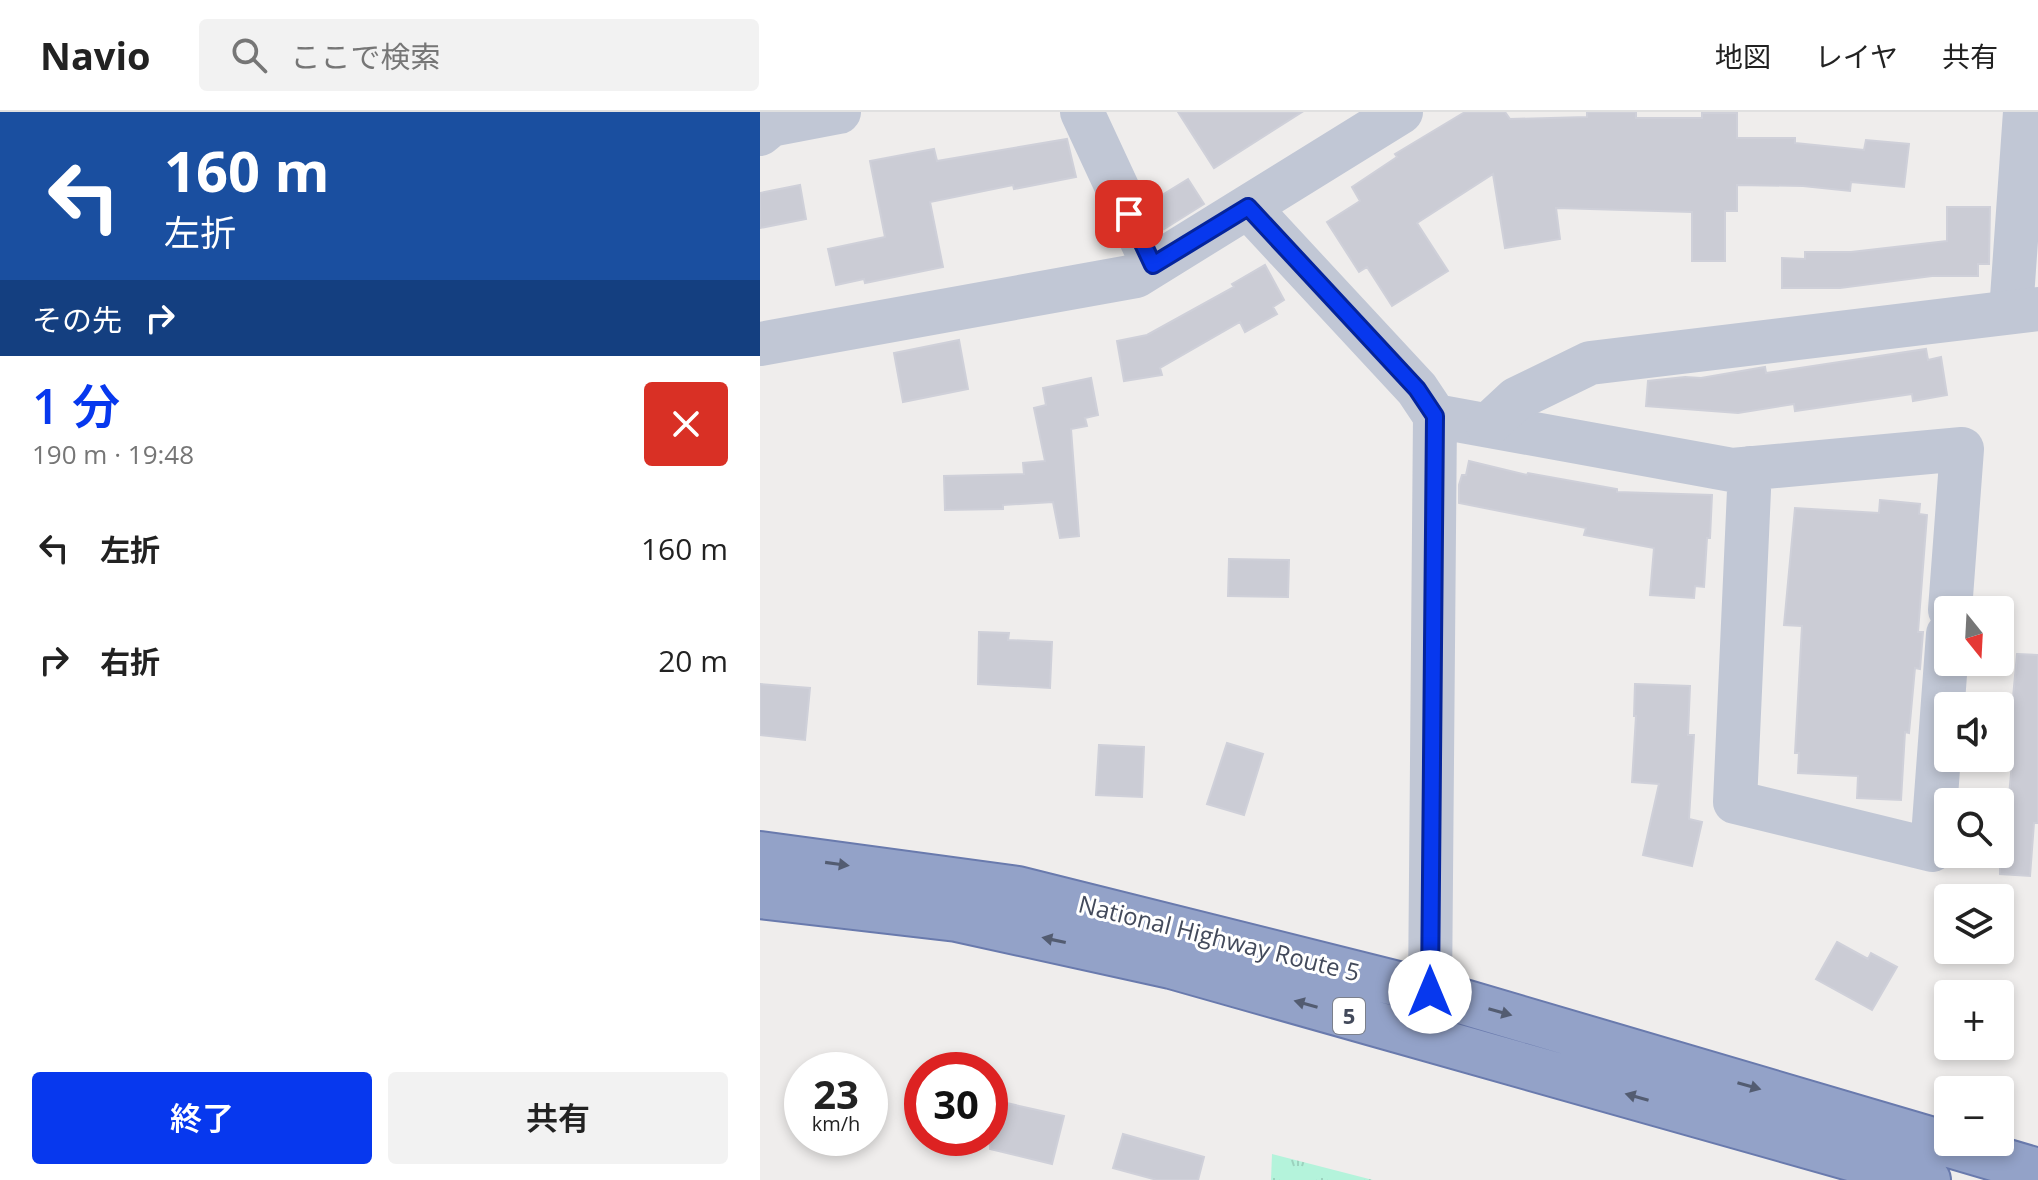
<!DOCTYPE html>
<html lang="ja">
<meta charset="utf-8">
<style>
body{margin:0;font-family:"Open Sans","Noto Sans JP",sans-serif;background:#f2f2f2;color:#222;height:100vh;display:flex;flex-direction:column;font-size:30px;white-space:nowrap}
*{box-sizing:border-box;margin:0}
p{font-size:26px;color:#767676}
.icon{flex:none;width:44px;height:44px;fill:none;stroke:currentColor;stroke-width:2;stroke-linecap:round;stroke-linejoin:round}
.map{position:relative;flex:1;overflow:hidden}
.panel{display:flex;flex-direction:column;background:#fff;width:760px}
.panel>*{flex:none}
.guide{background:#1a4fa0;color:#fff;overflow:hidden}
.needle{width:52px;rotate:162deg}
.controls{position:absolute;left:1174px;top:484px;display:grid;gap:16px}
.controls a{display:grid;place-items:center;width:80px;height:80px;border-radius:8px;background:#fff;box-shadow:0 4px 12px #0003;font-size:40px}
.speed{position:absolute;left:24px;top:940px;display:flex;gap:16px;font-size:40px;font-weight:700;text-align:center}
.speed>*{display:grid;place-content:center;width:104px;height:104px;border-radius:50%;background:#fff;box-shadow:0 4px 12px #0003;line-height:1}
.speed small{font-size:20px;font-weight:400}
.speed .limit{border:12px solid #d22;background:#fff;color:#111}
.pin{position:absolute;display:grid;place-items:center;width:68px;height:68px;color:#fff;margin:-34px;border-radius:16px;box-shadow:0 4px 12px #0006}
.me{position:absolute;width:88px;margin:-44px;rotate:0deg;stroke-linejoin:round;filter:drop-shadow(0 0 6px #0008)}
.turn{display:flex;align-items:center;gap:28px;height:168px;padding:0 32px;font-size:36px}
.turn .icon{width:104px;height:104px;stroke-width:2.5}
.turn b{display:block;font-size:56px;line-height:68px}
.then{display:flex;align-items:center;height:76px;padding:0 32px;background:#0003;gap:16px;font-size:30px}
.round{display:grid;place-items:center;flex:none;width:84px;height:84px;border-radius:8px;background:#f2f2f2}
.overview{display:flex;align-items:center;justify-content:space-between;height:136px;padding:0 32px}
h1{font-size:48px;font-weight:600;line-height:60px;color:#0738ee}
.cta{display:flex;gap:16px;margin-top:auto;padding:16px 32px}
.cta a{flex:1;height:92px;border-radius:8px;background:#0738ee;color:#fff;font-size:32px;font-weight:600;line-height:92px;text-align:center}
.cta a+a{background:#f2f2f2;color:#222}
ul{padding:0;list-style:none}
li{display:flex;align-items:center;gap:24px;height:112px;padding:0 32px}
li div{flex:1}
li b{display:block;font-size:30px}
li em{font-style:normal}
header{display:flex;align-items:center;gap:48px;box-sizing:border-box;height:112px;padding:0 40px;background:#fff;border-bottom:2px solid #e0e0e0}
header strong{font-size:38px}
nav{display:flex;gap:44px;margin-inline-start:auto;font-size:28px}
.search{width:560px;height:72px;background:#f2f2f2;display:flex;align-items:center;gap:20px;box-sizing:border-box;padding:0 28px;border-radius:8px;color:#767676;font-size:30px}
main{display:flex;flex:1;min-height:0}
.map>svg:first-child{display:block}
</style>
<header>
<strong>Navio</strong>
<div class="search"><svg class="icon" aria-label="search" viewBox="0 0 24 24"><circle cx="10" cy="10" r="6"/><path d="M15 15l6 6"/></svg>ここで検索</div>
<nav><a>地図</a><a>レイヤ</a><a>共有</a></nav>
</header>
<main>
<section class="panel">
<div class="guide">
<div class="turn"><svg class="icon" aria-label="left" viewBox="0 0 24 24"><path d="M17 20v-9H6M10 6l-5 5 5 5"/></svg><div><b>160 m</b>左折</div></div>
<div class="then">その先<svg class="icon" aria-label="right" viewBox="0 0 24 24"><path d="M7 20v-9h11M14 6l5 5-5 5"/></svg></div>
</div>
<div class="overview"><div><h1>1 分</h1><p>190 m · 19:48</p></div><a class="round" style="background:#d93025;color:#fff"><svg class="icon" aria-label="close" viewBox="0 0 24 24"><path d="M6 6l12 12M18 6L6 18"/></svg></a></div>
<ul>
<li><svg class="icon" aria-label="left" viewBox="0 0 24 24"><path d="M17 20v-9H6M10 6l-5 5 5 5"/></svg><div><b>左折</b></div><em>160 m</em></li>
<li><svg class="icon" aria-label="right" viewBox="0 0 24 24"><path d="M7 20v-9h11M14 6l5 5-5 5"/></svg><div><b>右折</b></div><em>20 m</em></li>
</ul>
<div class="cta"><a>終了</a><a>共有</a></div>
</section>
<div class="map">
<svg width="1278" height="1068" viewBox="0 0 1278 1068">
<defs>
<pattern id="park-tufts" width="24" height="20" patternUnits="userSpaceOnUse" patternTransform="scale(2)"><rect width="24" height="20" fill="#b4f3db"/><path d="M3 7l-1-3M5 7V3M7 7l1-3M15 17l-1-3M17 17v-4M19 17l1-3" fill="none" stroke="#9cd2be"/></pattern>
</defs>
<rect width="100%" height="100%" fill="#efedec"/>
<path fill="url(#park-tufts)" d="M 512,1042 L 613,1068 L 511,1068 Z"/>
<path fill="#cbccd5" stroke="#cfd0d9" stroke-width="2" d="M 418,0 L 542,0 L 454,56 Z
M 705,0 L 745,0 L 750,7 L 827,5 L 827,0 L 876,0 L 876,6 L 942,6 L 942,1 L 977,1 L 977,26 L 1035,26 L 1035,31 L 1104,38 L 1106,28 L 1149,32 L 1144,75 L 1091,70 L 1090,79 L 1043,74 L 977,73 L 977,99 L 965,99 L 965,149 L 932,149 L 932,100 L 796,96 L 800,127 L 745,136 L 733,62 L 657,111 L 688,159 L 632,194 L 607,155 L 599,160 L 567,110 L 600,89 L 592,75 L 637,45 L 635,42 Z
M 307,27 L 316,65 L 254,77 L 253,73 L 170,90 L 183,155 L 105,171 L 104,167 L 76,173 L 68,137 L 125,125 L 110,49 L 174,37 L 177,49 Z
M 428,67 L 444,92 L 404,117 L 391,90 Z
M 40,73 L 46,107 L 0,116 L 0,81 Z
M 1187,95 L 1230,95 L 1229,152 L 1218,152 L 1218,164 L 1172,164 L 1080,176 L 1022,176 L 1022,146 L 1045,147 L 1045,140 L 1091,140 L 1187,129 Z
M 505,153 L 524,188 L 513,195 L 517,202 L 485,220 L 480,210 L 400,256 L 402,263 L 364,269 L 357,229 L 387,223 L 474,175 L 472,172 Z
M 199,228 L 208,277 L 143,290 L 134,241 Z
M 1166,237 L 1168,248 L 1181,245 L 1187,283 L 1153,289 L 1152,282 L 1035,299 L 1034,292 L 978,301 L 886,294 L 888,269 L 925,265 L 941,266 L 1005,255 L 1006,261 Z
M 331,266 L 338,303 L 325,306 L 327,314 L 311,317 L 319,424 L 300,426 L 293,390 L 243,393 L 243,397 L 185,398 L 184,364 L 264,362 L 263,351 L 285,349 L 274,296 L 286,293 L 283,276 Z
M 709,349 L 767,363 L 768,361 L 857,377 L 857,380 L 952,383 L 950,426 L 947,426 L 944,475 L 935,474 L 934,486 L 890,483 L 894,436 L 824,423 L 826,416 L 699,391 L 699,373 L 702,363 L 706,363 Z
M 1120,388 L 1160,392 L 1159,402 L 1167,403 L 1158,520 L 1163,520 L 1160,557 L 1155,556 L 1149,621 L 1145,620 L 1141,688 L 1097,686 L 1098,664 L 1038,661 L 1039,641 L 1035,641 L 1042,514 L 1024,513 L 1035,396 L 1119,401 Z
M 469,447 L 529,448 L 528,485 L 468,484 Z
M 219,520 L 249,521 L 248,528 L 292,530 L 290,576 L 218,572 Z
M 1257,542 L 1278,543 L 1278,711 L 1274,711 L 1270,764 L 1240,762 L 1240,727 L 1245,727 L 1253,640 L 1248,640 Z
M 0,572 L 50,576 L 45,628 L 0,623 Z
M 875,572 L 930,574 L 928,623 L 934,623 L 929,707 L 942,710 L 932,754 L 883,743 L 899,672 L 872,670 L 876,604 L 874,604 Z
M 467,631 L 503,642 L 484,703 L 447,692 Z
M 339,633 L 384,635 L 382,685 L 336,683 Z
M 1077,830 L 1108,847 L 1111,841 L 1137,855 L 1112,898 L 1056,867 Z
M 242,990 L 304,1004 L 292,1052 L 230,1037 L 230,994 L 241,997 Z
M 363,1022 L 444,1045 L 438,1068 L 397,1068 L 353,1056 Z"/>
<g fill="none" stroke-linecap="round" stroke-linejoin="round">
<defs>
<path id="trunk" d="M 0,742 L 258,777 L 670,880 L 1278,1059
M 0,784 L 197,807 L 411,854 L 1168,1068"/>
</defs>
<use href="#trunk" stroke="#697aad" stroke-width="48"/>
<path stroke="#c1c7d5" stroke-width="44" d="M 322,0 L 393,153
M 0,22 L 11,13 L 79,0
M 488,95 L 657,277 L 675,304 L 670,880
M 1251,200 L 1265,0
M 0,232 L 376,164 L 641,0
M 675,304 L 972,358 L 1202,337 L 1190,498
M 990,356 L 975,690 L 1172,738 L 1188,522"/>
<path stroke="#c1c7d5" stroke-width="44" d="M 728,313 L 756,287 L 830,251 L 1278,197"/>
<use href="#trunk" stroke="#93a2c8" stroke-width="44"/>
</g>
<defs><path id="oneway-solid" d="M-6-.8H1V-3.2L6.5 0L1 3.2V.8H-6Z" transform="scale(2)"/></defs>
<g fill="#535c71">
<use href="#oneway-solid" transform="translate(77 752) rotate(8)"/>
<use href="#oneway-solid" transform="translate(294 828) rotate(-168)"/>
<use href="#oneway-solid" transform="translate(546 892) rotate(-164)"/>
<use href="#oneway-solid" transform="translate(740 900) rotate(16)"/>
<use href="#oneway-solid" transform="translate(989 974) rotate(16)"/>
<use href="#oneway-solid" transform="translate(877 985) rotate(-164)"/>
</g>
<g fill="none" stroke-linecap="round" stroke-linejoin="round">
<defs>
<path id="route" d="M 369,102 L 393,153 L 488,95 L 657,277 L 675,304 L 670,880"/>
</defs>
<use href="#route" stroke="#05249b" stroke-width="20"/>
<use href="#route" stroke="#0738ee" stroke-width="14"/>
</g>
<g text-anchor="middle" stroke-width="6" stroke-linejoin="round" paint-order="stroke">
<rect fill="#fff" stroke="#7b808c" stroke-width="2" x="573" y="886" width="32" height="36" rx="6"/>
<g font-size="22" font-weight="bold" fill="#434a5b">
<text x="589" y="912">5</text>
</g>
<g font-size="24" fill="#434a5b" stroke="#fff">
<text transform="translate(459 827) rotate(14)" y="8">National Highway Route 5</text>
</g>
</g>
</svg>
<div class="controls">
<a><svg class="needle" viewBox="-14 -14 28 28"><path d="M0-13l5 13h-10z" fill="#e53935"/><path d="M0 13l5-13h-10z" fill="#767676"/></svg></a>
<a><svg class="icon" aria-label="sound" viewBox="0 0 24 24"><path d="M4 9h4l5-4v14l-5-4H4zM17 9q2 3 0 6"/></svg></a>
<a><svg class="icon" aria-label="search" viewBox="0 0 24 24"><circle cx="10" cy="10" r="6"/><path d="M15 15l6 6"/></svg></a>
<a><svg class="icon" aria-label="layers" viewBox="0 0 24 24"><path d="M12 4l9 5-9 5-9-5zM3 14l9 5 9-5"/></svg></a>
<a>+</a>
<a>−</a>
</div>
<div class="speed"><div>23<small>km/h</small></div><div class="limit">30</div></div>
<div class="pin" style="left:369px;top:102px;background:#d93025"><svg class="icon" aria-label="arrive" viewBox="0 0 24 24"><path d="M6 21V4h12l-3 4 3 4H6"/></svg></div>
<svg class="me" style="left:670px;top:880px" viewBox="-20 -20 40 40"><circle r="19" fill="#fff"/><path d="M0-13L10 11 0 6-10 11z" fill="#0738ee"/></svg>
</div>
</main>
